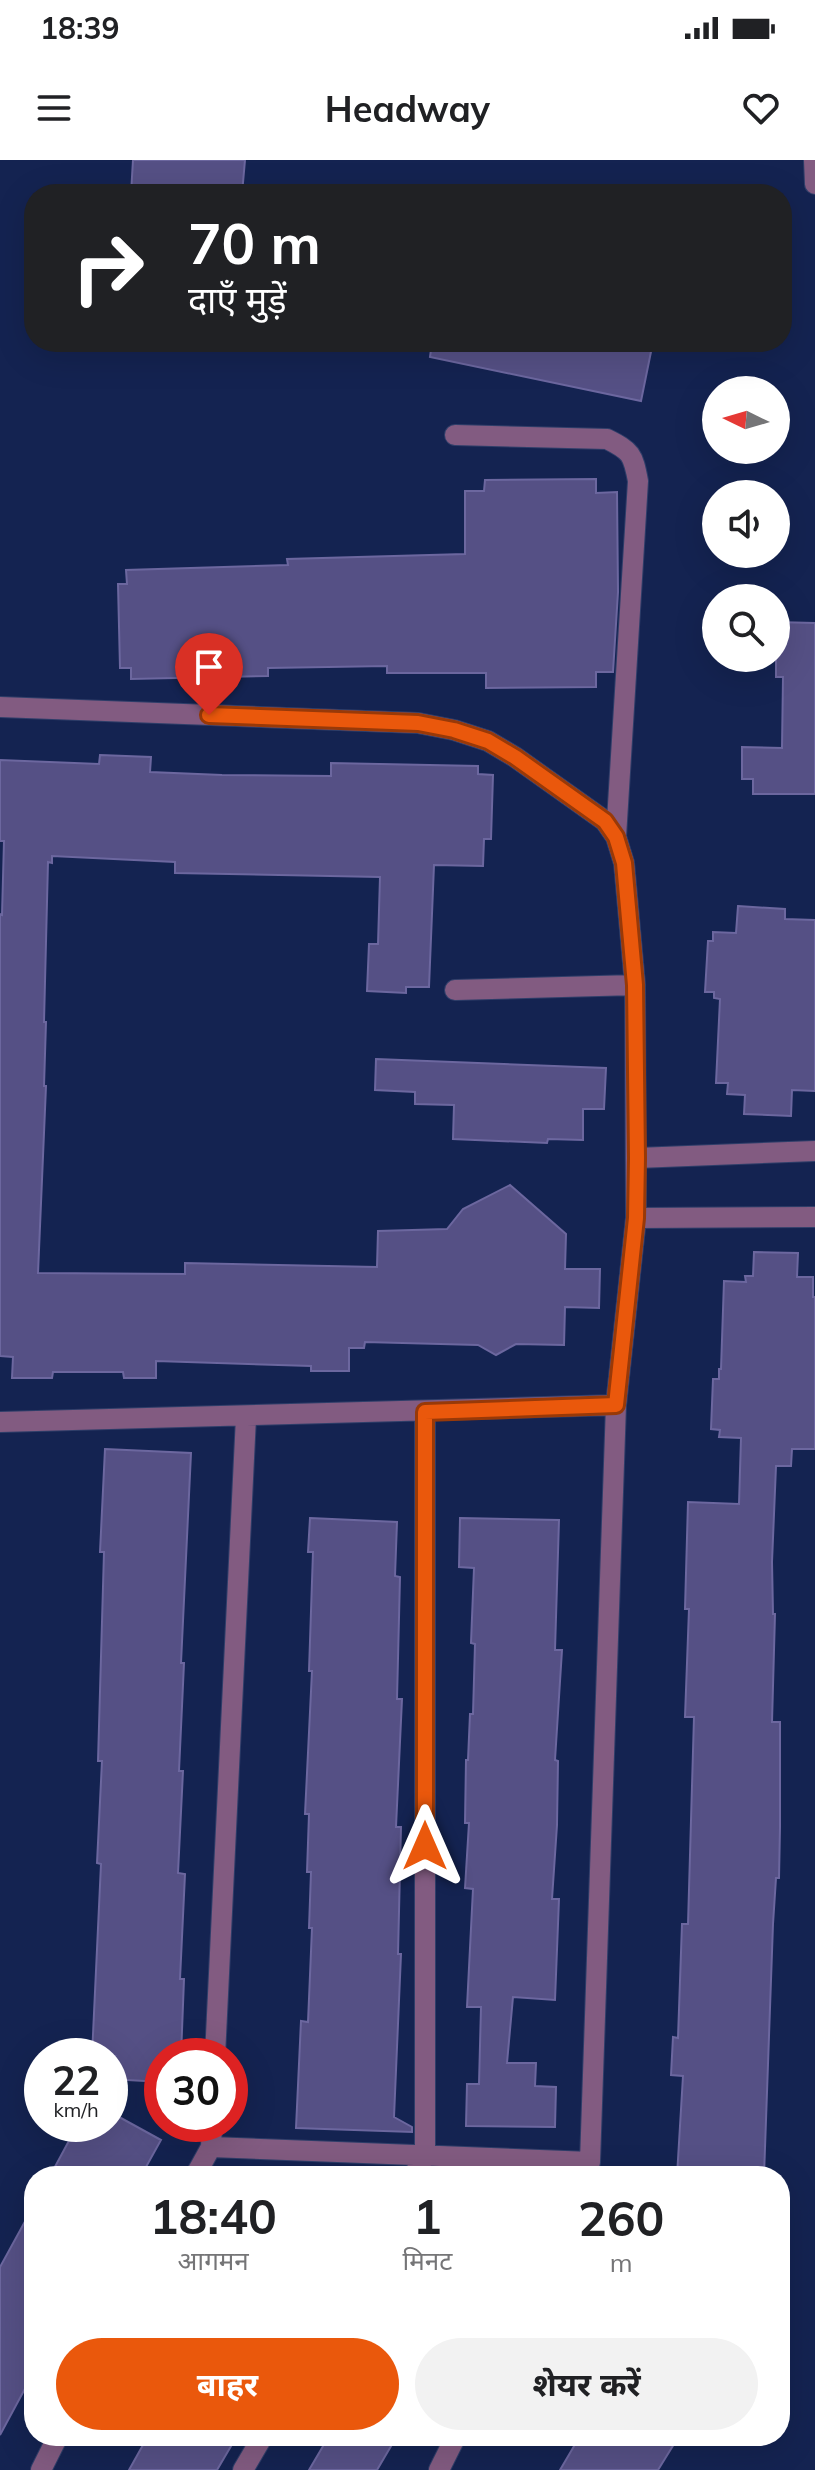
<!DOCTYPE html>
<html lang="hi">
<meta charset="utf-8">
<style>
body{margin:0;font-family:Mulish,"Noto Sans Devanagari",sans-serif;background:#f2f2f2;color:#202124;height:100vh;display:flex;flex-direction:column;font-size:30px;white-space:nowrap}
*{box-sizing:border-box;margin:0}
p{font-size:26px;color:#757577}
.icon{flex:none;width:44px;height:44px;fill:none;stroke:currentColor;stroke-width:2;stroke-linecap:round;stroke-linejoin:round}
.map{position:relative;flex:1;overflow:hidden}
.sheet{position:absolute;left:24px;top:2006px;width:766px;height:280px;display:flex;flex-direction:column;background:#fff;border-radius:32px;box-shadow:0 8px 32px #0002}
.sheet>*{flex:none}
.banner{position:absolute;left:24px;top:24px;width:768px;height:168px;border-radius:32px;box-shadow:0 8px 32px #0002;background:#202124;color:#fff;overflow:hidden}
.needle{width:52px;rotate:275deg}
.fabs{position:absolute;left:702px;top:216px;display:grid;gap:16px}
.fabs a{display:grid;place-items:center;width:88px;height:88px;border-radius:50%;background:#fff;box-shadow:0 8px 32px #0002;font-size:40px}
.speed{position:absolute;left:24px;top:1878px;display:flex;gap:16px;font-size:40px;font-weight:700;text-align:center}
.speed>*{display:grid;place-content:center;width:104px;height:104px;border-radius:50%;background:#fff;box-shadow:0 8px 32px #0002;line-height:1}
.speed small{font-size:20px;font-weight:400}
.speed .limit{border:12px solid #d22;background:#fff;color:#111}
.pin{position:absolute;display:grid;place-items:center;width:68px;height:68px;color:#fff;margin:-82px -34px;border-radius:50% 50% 50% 0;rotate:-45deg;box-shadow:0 0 8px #0007}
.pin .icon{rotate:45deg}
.me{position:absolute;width:88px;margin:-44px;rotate:0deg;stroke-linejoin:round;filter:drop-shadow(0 0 6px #0008)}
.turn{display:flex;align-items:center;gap:28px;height:168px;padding:0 32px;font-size:36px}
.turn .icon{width:104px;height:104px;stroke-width:2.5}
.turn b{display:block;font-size:56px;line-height:68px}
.eta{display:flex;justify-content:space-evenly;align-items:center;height:136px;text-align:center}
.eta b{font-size:48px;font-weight:700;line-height:56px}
.action{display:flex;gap:16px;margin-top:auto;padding:16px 32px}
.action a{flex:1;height:92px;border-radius:48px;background:#ea580c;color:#fff;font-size:32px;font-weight:700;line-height:92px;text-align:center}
.action a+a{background:#f2f2f2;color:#202124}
.status{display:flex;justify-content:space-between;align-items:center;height:56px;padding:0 40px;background:#fff;direction:ltr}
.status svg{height:22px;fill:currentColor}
header{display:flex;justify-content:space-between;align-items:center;height:104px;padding:0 32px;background:#fff;font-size:36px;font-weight:700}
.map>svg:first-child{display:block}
</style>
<div class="status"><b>18:39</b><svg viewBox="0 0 49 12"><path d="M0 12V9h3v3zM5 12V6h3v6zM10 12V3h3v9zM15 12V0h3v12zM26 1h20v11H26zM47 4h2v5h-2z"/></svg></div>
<header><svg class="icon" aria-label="menu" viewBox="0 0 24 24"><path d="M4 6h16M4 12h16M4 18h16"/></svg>Headway<svg class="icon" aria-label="heart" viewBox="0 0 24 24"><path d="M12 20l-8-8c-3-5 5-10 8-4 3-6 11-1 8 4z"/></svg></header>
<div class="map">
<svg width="815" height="2310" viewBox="0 0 815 2310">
<rect width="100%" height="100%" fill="#142351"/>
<path fill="#555085" stroke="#6c679f" stroke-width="2" d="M 133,0 L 245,0 L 242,34 L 131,34 Z
M 432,182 L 653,182 L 641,241 L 430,197 Z
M 596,319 L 596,333 L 617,332 L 618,432 L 613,512 L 596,512 L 596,527 L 486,528 L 486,513 L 387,513 L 387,506 L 268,508 L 268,516 L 131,519 L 131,508 L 120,508 L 118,424 L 127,424 L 126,410 L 288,405 L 287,399 L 465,394 L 465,331 L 484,331 L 485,320 Z
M 776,462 L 815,463 L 815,634 L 753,634 L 753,619 L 742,619 L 742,587 L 782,588 L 783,517 L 776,517 Z
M 100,595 L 151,597 L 150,612 L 222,615 L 331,616 L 331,603 L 478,606 L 478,614 L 493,615 L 491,679 L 484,679 L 483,706 L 434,705 L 429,827 L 406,827 L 406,833 L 367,831 L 369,784 L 378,784 L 380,717 L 175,713 L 175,702 L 52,696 L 52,703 L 48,702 L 44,862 L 46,862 L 44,926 L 46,926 L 38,1113 L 185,1114 L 185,1103 L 377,1107 L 378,1071 L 447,1069 L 463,1049 L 510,1025 L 566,1074 L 565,1109 L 600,1109 L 599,1148 L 565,1147 L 564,1185 L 516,1184 L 496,1195 L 478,1185 L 365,1182 L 364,1188 L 349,1188 L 349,1211 L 311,1211 L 311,1206 L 156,1201 L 156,1218 L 124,1218 L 123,1212 L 53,1212 L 52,1218 L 12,1218 L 13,1197 L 0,1196 L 0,754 L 2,755 L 4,681 L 0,681 L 0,600 L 99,604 Z
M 738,746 L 785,749 L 785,759 L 815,760 L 815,931 L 792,930 L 791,956 L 744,954 L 745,935 L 727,934 L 728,923 L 716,923 L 720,839 L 714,838 L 714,832 L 705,832 L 708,781 L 713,781 L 713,772 L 736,773 Z
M 376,899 L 606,908 L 604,949 L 583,949 L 583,980 L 548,979 L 547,983 L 453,979 L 454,945 L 415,944 L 415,932 L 375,930 Z
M 754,1092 L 798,1093 L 797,1117 L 813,1117 L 813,1137 L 815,1137 L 815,1289 L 792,1289 L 791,1306 L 776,1306 L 772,1402 L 773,1454 L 775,1454 L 772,1562 L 780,1562 L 780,1667 L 779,1718 L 776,1718 L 773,1764 L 764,2016 L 677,2016 L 683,1916 L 671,1915 L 673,1877 L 678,1878 L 682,1764 L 688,1764 L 694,1557 L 685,1557 L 689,1449 L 685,1449 L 688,1342 L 739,1344 L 741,1278 L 719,1277 L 720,1270 L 711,1269 L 713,1219 L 719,1219 L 719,1209 L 721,1209 L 724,1121 L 746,1122 L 745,1116 L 753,1116 Z
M 105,1289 L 191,1293 L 181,1503 L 184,1503 L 179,1611 L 183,1611 L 178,1713 L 185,1714 L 180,1819 L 184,1819 L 181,1896 L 162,1896 L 162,1922 L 110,1919 L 110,1906 L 115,1896 L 92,1896 L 101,1704 L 97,1703 L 102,1601 L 98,1601 L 104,1392 L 100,1392 Z
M 310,1358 L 397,1362 L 395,1416 L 400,1417 L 397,1539 L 402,1539 L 396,1667 L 401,1667 L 398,1794 L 401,1794 L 394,1957 L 412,1967 L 412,1972 L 296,1968 L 301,1861 L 308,1862 L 312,1768 L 309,1768 L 311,1712 L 307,1712 L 309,1654 L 305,1654 L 312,1511 L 309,1511 L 313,1392 L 308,1392 Z
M 460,1358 L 559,1360 L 555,1490 L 562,1490 L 555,1600 L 558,1601 L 557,1665 L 552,1739 L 559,1739 L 555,1840 L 513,1837 L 507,1903 L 536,1903 L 535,1926 L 556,1927 L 555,1967 L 466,1966 L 467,1924 L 479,1924 L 481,1847 L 467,1847 L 473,1729 L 465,1728 L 469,1663 L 465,1663 L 466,1600 L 468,1600 L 470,1554 L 473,1554 L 475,1484 L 471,1483 L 474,1408 L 459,1407 Z
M 110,1952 L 161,1980 L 141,2016 L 50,2016 L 78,1964 L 110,1964 Z
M 34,2045 L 34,2212 L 0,2275 L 0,2107 Z
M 148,2276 L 237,2276 L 217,2310 L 129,2310 Z
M 329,2276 L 397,2276 L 377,2310 L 309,2310 Z
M 580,2276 L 679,2276 L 658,2310 L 560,2310 Z"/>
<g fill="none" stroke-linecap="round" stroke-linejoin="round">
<defs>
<path id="minor" d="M 814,0 L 815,24
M 455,275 L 607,279 C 631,291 633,294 638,321 L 616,677
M 0,547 L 418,563 L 454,570 L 488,581 L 515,597 L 605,661 L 616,677 L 624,703 L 635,825 L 636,1058 L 616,1245 L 590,2002 L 584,2016
M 455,830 L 635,825
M 637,998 L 815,991
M 636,1058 L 815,1057
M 0,1262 L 616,1245
M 215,1896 L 246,1257
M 211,1987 L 590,2002
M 195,2016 L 211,1987 L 212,1964
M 413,2016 L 425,1996 L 425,1252
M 41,2310 L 58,2276
M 243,2310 L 263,2276
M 439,2310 L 456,2276"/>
</defs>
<use href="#minor" stroke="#2f3e69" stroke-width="22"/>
<use href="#minor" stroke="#825b81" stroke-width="20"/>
</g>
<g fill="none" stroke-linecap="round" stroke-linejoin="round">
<defs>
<path id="route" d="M 209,555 L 418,563 L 454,570 L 488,581 L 515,597 L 605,661 L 616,677 L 624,703 L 635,825 L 637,998 L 636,1058 L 616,1245 L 425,1252 L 425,1686"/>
</defs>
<use href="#route" stroke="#983908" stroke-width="20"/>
<use href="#route" stroke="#ea580c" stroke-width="14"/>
</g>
</svg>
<div class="fabs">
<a><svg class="needle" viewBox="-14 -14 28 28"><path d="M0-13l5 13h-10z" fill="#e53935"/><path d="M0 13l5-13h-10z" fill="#757577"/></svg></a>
<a><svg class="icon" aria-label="sound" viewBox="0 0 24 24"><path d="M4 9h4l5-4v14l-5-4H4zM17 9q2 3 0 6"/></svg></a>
<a><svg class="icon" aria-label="search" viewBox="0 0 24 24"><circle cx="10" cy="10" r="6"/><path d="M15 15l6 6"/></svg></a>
</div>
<div class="speed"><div>22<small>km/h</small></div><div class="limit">30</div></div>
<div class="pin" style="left:209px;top:555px;background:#d93025"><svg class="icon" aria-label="arrive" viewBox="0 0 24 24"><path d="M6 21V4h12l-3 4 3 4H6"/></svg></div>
<svg class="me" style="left:425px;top:1686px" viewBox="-20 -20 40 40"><path d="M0-17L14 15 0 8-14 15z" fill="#ea580c" stroke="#fff" stroke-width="4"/></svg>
<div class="banner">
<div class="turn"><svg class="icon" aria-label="right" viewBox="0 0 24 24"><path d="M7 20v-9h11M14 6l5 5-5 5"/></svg><div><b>70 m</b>दाएँ मुड़ें</div></div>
</div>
<section class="sheet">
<div class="eta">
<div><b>18:40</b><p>आगमन</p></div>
<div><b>1</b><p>मिनट</p></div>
<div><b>260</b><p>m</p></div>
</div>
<div class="action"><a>बाहर</a><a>शेयर करें</a></div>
</section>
</div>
